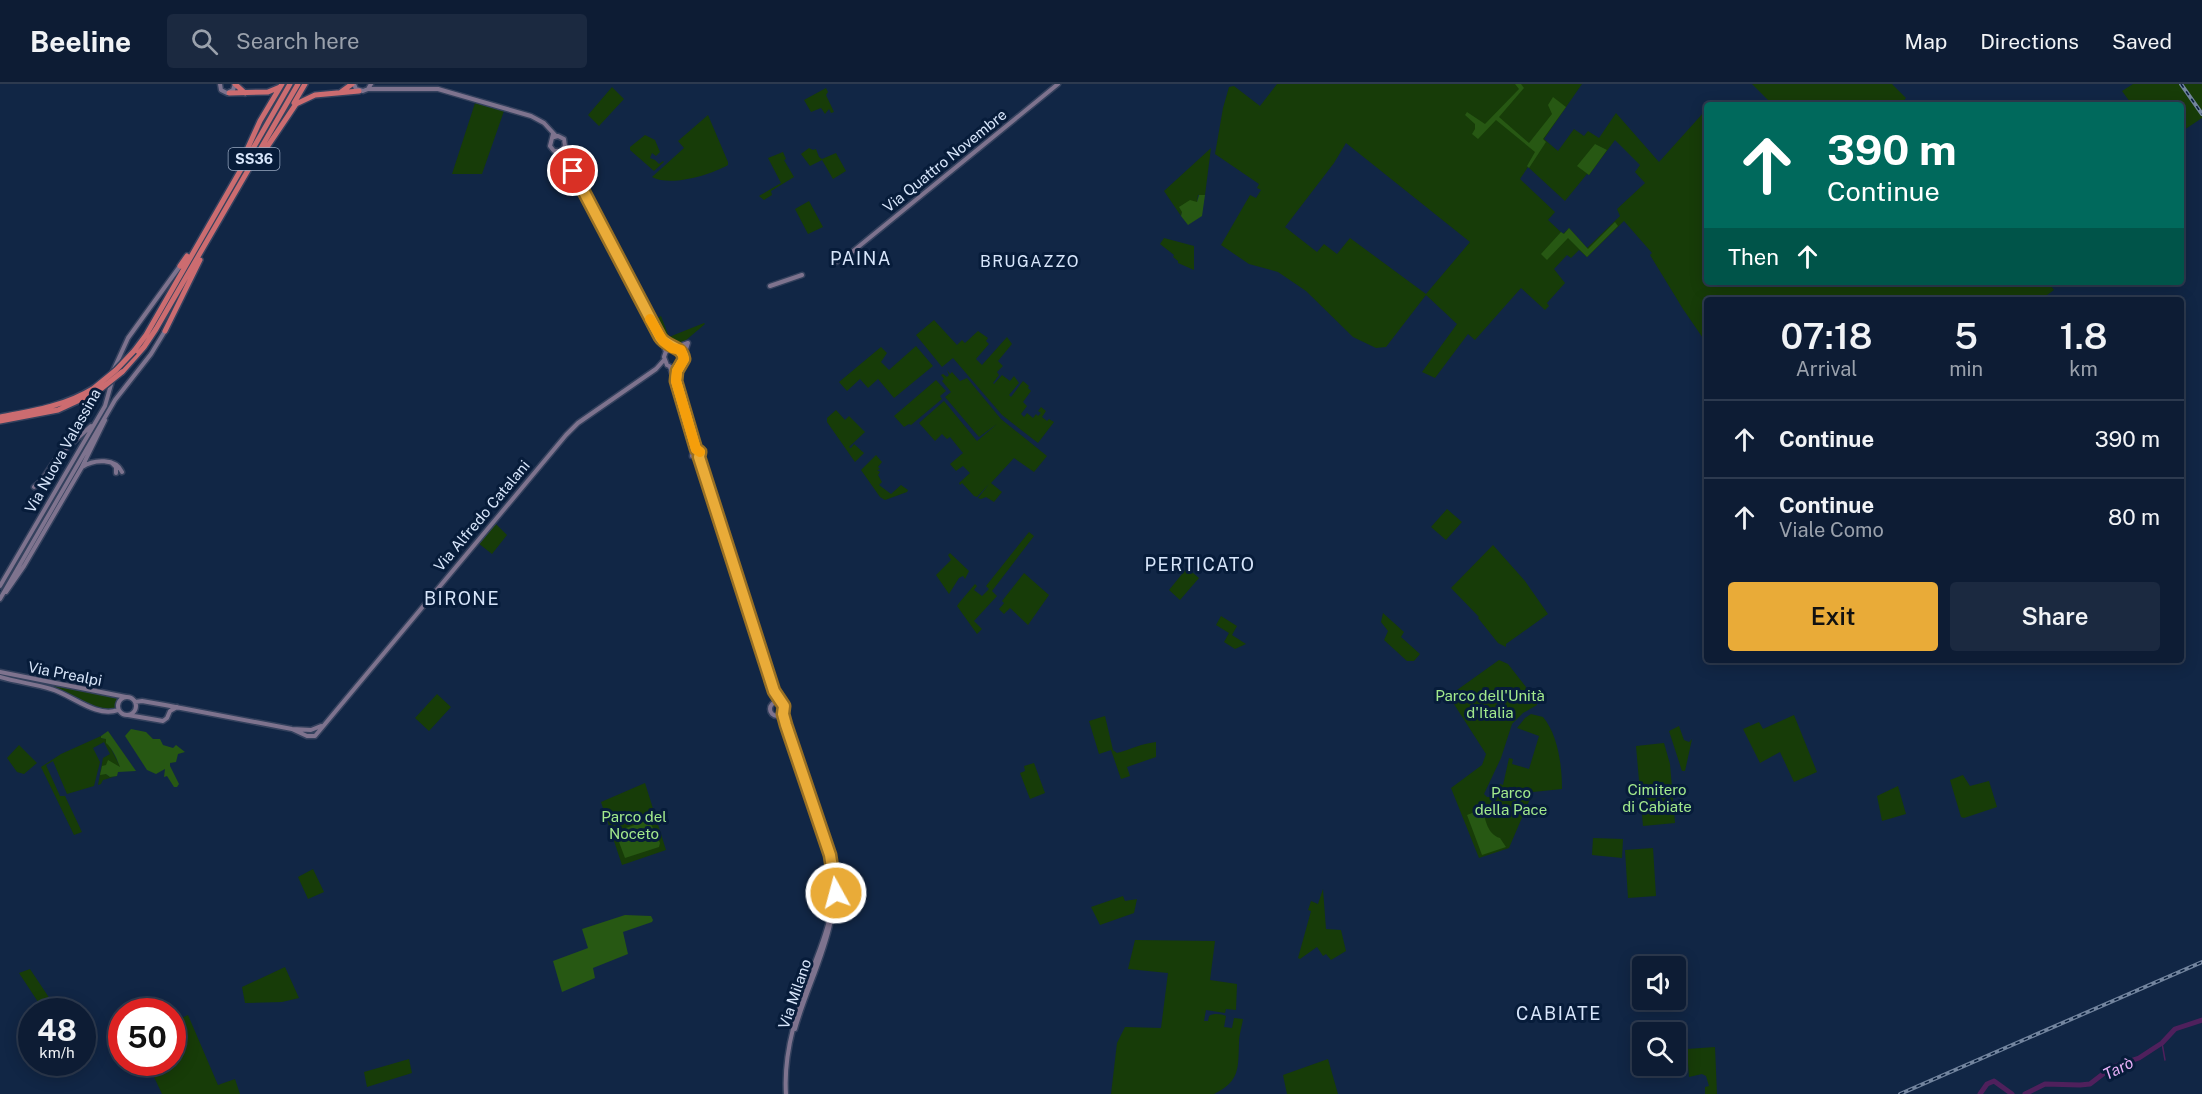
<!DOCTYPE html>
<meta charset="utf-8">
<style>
body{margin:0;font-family:"Public Sans",sans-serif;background:#1b2940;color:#f1f3f6;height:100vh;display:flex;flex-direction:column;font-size:22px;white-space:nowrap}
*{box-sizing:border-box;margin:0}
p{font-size:20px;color:#9aa1ac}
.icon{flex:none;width:33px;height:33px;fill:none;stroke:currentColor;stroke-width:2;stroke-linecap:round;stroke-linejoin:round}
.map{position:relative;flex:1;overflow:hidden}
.sheet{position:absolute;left:1704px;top:213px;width:480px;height:366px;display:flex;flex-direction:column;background:#0d1c34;border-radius:6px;box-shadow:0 3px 15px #0003,0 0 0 2px #2d3a4f}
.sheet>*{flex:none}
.banner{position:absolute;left:1704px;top:18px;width:480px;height:183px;border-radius:6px;box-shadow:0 3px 15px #0003,0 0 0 2px #2d3a4f;background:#00695c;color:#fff;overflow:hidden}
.controls{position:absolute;left:1632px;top:872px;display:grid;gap:12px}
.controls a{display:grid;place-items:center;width:54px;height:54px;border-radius:6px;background:#0d1c34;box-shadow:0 3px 15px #0003,0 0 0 2px #2d3a4f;font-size:30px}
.speed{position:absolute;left:18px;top:914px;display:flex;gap:12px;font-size:30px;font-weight:700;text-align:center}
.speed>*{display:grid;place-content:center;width:78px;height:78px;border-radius:50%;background:#0d1c34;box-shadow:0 3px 15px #0003,0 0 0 2px #2d3a4f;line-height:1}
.speed small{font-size:15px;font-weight:400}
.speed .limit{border:9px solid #d22;background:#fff;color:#111}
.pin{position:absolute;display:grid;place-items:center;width:51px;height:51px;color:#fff;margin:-26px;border:3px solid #fff;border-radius:50%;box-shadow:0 2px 6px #0007}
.me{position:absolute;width:66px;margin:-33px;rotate:353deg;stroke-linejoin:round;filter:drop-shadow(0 0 4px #0008)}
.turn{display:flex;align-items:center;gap:21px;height:126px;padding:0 24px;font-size:27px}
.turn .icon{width:78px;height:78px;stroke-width:2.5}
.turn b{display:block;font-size:42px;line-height:51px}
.then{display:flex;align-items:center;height:57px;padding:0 24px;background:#0003;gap:12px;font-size:22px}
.eta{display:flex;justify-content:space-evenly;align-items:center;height:102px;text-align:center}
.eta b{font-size:36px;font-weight:600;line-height:42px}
.button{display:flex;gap:12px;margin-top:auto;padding:12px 24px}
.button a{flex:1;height:69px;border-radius:6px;background:#e9ab38;color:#111;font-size:24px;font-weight:600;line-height:69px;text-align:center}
.button a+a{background:#1b2940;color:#f1f3f6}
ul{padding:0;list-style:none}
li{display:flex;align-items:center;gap:18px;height:78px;padding:0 24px;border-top:2px solid #2d3a4f}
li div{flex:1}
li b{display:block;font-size:22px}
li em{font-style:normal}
header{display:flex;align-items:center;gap:36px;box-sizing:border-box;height:84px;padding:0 30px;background:#0d1c34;border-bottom:2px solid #2d3a4f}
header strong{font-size:28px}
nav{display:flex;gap:33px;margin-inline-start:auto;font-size:21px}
.search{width:420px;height:54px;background:#1b2940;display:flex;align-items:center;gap:15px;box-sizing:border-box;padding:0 21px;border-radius:6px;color:#9aa1ac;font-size:22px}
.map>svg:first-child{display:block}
</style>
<header>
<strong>Beeline</strong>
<div class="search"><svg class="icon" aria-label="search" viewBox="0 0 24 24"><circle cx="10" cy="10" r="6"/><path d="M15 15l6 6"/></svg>Search here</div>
<nav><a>Map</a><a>Directions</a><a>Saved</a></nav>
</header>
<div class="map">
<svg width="2202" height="1010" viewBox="0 0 2202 1010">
<rect width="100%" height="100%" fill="#112645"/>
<path fill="#173c08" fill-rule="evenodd" d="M 1277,0 L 1582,0 L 1544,55 L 1558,67 L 1574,45 L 1584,52 L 1588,47 L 1599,54 L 1616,29 L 1659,78 L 1704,28 L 1707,31 L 1707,198 L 2048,198 L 2054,206 L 2040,216 L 1707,216 L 1707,260 L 1683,225 L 1650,171 L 1652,169 L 1624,137 L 1587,173 L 1579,166 L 1571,174 L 1567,171 L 1554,185 L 1565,199 L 1547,219 L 1549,222 L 1545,226 L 1521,204 L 1475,256 L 1468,250 L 1435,294 L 1422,288 L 1457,240 L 1426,211 L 1386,263 L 1376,264 L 1353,253 L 1306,207 L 1278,188 L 1249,180 L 1221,161 L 1250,111 L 1256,114 L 1261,106 L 1257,104 L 1259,100 L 1215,70 L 1223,24 L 1229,3 L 1234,2 L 1260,22 ZM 1615,56 L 1640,81 L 1635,88 L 1645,99 L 1617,125 L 1620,132 L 1587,164 L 1569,144 L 1563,150 L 1548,136 L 1555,128 L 1520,95 L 1528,83 L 1565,117 L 1587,90 L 1589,91 ZM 1346,59 L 1470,158 L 1426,210 L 1350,154 L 1337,170 L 1324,160 L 1317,168 L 1285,143 L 1334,79 Z
M 1752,0 L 1892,0 L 1906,14 L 1900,21 L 1766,21 L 1769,17 Z
M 2133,0 L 2202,0 L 2202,34 L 2181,48 L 2181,21 L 2127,21 L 2130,18 L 2122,7 Z
M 612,3 L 624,15 L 599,42 L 588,31 Z
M 826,4 L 828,8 L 826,11 L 834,28 L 831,29 L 829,25 L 825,30 L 821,24 L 811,28 L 804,16 Z
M 475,19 L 504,27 L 482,90 L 452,90 Z
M 708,31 L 728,78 L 728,81 C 710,91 671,103 652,93 L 684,64 L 678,57 Z
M 645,51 L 655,56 L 660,68 L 656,72 L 652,69 L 650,74 L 655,76 L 659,80 L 663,77 L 664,78 L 654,87 L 630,66 L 630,63 Z
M 809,64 L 813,66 L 816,65 L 819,73 L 822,75 L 836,69 L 846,87 L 833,95 L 822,76 L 810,82 L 801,70 Z
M 1211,64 L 1205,111 L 1198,111 L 1197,118 L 1182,128 L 1181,132 L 1164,107 Z
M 783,68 L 786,75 L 784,76 L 794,93 L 771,107 L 772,111 L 764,116 L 759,112 L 781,99 L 768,74 Z
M 809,117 L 823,143 L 808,150 L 795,125 Z
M 1164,154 L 1194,162 L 1194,186 L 1178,179 L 1178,177 L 1173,173 L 1174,171 L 1160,160 Z
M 661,232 L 669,253 L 704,239 L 705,240 L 685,257 L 676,262 C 663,258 660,247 655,236 Z
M 934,236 L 957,261 L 962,256 L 965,259 L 978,247 L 988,254 L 986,257 L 989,260 L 976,275 L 982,281 L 1007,253 L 1012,260 L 998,277 L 1003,282 L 997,288 L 999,291 L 993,299 L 994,300 L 1002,291 L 1010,297 L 1014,292 L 1019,299 L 1009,311 L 1011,313 L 1023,297 L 1029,302 L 1028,304 L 1031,307 L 1023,318 L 1027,322 L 1021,330 L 1024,333 L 1027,329 L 1033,334 L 1036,330 L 1038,332 L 1041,329 L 1038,327 L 1041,323 L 1046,327 L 1042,333 L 1047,337 L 1049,335 L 1054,338 L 1038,359 L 1002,331 L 953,274 L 942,283 L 916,251 Z
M 916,262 L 933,282 L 894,314 L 878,295 L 868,304 L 860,295 L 847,307 L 839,298 L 881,263 L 887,269 L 881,278 L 889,286 Z
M 947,286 L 950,290 L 952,288 L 960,297 L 967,294 L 1001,335 L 1047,372 L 1034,388 L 1014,374 L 991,399 L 1002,408 L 994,418 L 986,413 L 981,415 L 978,414 L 989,400 L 977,413 L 974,412 L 962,399 L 960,401 L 959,399 L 970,389 L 963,382 L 956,387 L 950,380 L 963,369 L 950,353 L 947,355 L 942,350 L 935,357 L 919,339 L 944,317 L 977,357 L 997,340 L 979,353 L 945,313 L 951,308 L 942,297 L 944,295 L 941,291 L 943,290 L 947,293 L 949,291 Z
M 936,296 L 946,307 L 940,312 L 942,315 L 911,341 L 909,340 L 904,343 L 894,332 Z
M 836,326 L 845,336 L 849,332 L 865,348 L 849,363 L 851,364 L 854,360 L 864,369 L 855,378 L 827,338 L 827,334 Z
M 876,371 L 882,378 L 878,383 L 880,385 L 877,386 L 880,388 L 878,391 L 882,398 L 879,401 L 891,410 L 901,401 L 908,406 L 907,408 L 885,416 L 880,413 L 861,386 Z
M 1447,425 L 1462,438 L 1446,456 L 1431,443 Z
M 495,439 L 507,451 L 492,470 L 478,459 Z
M 1029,448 L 1034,452 L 992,507 L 997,512 L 974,537 L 982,545 L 977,550 L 957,522 L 959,519 L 975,500 L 977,502 L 974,506 L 982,512 L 989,505 L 986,502 Z
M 1493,461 L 1525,497 L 1548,530 L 1506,560 L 1506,563 L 1498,559 L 1478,534 L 1479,533 L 1451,504 Z
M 950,469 L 969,487 L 965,495 L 963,492 L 959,494 L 949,510 L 936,491 L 951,476 L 948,471 Z
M 1187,484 L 1199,494 L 1180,516 L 1169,506 Z
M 1024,489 L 1049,511 L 1028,541 L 1010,524 L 1004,530 L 999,525 L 1004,519 L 1002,517 Z
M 1383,529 L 1404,548 L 1401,553 L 1420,570 L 1414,577 L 1407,577 L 1384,556 L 1388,547 L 1381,538 Z
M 1221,532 L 1237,542 L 1232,551 L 1246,560 L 1235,565 L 1224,558 L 1229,549 L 1216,541 Z
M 1499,576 L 1508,580 L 1537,617 L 1537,621 L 1523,629 L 1512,640 L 1501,674 L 1484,710 L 1487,713 L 1492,713 L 1500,700 L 1503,701 L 1509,674 L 1513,675 L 1512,680 L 1529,685 L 1539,652 L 1517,644 L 1525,634 L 1531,630 L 1543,633 C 1558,651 1562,681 1562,705 L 1533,708 L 1509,764 L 1479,774 L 1451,704 L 1482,681 L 1486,670 L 1452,617 L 1460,611 L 1457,606 Z
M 0,590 L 117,614 L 118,616 L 115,625 C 104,628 92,622 83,617 C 56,604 29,598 0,592 Z
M 437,610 L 451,623 L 429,647 L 415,634 Z
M 1794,631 L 1817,688 L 1794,698 L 1780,668 L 1760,679 L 1743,645 L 1759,638 L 1763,645 Z
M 1105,632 L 1113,666 L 1117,669 C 1132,665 1140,660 1156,658 L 1156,673 L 1127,683 L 1130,692 L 1121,695 L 1111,666 L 1099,670 L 1089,637 Z
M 1679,642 L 1684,656 L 1689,658 L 1692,655 L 1685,687 L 1682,687 L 1669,647 Z
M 101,652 L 101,654 L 106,655 L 121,684 L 115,681 L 107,681 L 105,682 L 106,690 L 110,693 L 117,692 L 103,696 L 101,700 L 98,701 L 103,674 L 110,670 L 104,658 L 93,664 L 100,678 L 94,702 L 67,710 L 53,677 L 46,681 L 60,712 L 65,712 L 82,748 L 74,751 L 41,683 L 61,670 Z
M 1664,659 L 1670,680 L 1675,739 L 1643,742 L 1636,662 Z
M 19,661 L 37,679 L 24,690 L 17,688 L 7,674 Z
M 1034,679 L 1045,709 L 1030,715 L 1020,689 L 1025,687 L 1024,682 Z
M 1963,691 L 1970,702 L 1989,697 L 1997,723 L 1964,734 L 1961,733 L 1950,696 Z
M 645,699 L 666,766 L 622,781 L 601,718 Z
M 1898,702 L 1906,730 L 1882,737 L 1877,712 Z
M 1593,754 L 1623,755 L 1622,774 L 1592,771 Z
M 1653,764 L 1656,812 L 1628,814 L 1625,766 Z
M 313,785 L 324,808 L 308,815 L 298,793 Z
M 1323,805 L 1326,845 L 1341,846 L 1346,867 L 1331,876 L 1326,870 L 1323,872 L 1317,863 L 1300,875 L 1298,874 L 1311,827 L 1308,826 L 1311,817 L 1318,820 Z
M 1123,812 L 1125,817 L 1137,815 L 1134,829 L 1100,841 L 1091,823 Z
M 1135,856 L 1215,857 L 1210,896 L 1237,900 L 1236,926 L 1226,925 L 1225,929 L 1206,926 L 1204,937 L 1208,937 L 1209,932 C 1213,929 1222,930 1226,932 L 1224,943 L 1232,944 L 1234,934 L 1243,935 C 1242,942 1239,951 1239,959 C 1238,985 1240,997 1214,1010 L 1111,1010 L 1117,959 L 1125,943 L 1161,944 L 1168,889 L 1128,885 Z
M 285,883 L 299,914 L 282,918 L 245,919 L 242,903 Z
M 30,885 L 52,918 L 44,927 L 19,889 Z
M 188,931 L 218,1001 L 235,995 L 240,1010 L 162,1010 L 147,978 L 172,978 L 173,938 Z
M 1715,963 L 1717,1010 L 1705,1010 L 1705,1003 L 1709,1002 L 1706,992 L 1702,990 L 1689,993 L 1687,965 Z
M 409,975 L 412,989 L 367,1003 L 364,988 Z
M 1328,975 L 1338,1010 L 1287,1010 L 1283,991 Z"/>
<path fill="#275813" d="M 1515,0 L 1521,0 L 1524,4 L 1499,33 L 1529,59 L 1552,30 L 1548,21 L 1553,13 L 1566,23 L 1543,55 L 1546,58 L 1529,84 L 1527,82 L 1535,68 L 1496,36 L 1478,55 L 1472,50 L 1475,45 L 1475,40 L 1465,31 L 1467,28 L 1485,40 L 1519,5 Z
M 1595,60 L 1607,66 L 1589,91 L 1577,82 Z
M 1199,111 L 1205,111 L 1202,132 L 1188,141 L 1181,132 L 1182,128 L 1179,123 L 1190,116 L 1197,118 Z
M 1615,138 L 1618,142 L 1587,173 L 1568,154 L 1547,176 L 1541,170 L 1561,148 L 1564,150 L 1569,144 L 1588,165 Z
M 131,645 L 146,648 L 153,655 L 160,655 L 163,661 L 173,664 L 176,661 L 185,668 L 178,670 L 176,678 L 170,679 L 170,682 L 179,700 L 177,703 L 174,703 L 167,692 L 164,693 L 165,685 L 156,690 L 147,686 L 125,652 Z
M 108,647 L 136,687 L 118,688 L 117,692 L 110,693 L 106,690 L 100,691 L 102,682 L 106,681 L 108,676 L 120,683 C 117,675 113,665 106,659 L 106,655 L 101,654 L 101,652 Z
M 1482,725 C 1486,736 1487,750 1500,754 L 1506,763 L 1482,771 L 1467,731 Z
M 649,736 L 660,759 L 659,763 L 625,774 L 616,750 L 620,746 Z
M 625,831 L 651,832 L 653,836 L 652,838 L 623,848 L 628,870 L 593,884 L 595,894 L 562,908 L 553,877 L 588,864 L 582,845 Z"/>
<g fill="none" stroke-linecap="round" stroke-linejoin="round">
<path stroke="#4f205c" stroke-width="1.5" d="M 2162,959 L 2165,976"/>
<path stroke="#4f205c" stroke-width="5" d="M 1980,1010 L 1987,1000 L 1994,997 L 2012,1010
M 2025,1010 L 2045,1000 L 2080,1001 L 2090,1000 L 2112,983 L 2139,974 L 2162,959 L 2175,945 L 2202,936"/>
<defs>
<path id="secondary" d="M 220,0 L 221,6 L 227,9 L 233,6 L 235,0
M 354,0 L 356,5 L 363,7 L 368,5 L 371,0
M 368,5 L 438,5 L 531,32 L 544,39 L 556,52
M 553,50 L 550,62 L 554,67 L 561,67 L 565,62 L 564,55 L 558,52 L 554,53
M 563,66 L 564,70 L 662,257 L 666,268
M 836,178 L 852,168 L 1058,0
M 770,202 L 802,191
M 688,259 L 681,281 L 673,284 L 667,281 L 664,273 L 666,267 Z
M 670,283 L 696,365
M 113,287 L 128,254 L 180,182
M 699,373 L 692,372 L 693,366 L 697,365 L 700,368 L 699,373 L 774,607 L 780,618
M 112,379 L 116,383 L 116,389
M 82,383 C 94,375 116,374 122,388
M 34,403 L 41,397 L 59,371 L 91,342
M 0,502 L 105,322 L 112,297
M 6,508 L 24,482 L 82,383 L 105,336
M 0,515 L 115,316 L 151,270 L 165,247
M 0,588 L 126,613
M 0,593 C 17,598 35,600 51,605 C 72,611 96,634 118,626
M118 622a9 9 0 1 1 18 0a9 9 0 1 1-18 0Z
M770 625a7 7 0 1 1 14 0a7 7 0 1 1-14 0Z
M 135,618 L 142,617 L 165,621 L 292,645 L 311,646 L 321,642
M 783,630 L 826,764 C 830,783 834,804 832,823 C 829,843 821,862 814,881 C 799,922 783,965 786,1010
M 128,631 L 163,637 L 167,634 L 170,627 L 177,623
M 292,645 L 307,652 L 315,652 L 566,351 L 578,339 L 656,285 L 664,276
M 795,945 C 811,888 846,835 830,774"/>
<path id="highway" d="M 235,0 L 245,9
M 341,8 L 352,0
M 229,9 L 268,8 L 280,3
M 294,19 L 305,0
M 245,70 L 260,37 L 282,0
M 255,81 L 296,20 L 315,11 L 359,7
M 180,182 L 187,172
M 165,247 L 200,176
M 134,267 L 146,251 L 290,0
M 122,288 L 144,263 L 156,245 L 298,0
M 0,333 C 33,327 65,322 94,304
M 0,337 L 58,326 L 97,308"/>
</defs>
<use href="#secondary" stroke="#34415d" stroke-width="7"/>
<use href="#highway" stroke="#34415d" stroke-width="8"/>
<use href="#secondary" stroke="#7e738e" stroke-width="4"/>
<use href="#highway" stroke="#cc6c70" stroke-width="5"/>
<defs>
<path id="rail" d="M 2181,0 L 2202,30
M 1900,1010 L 2202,878"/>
</defs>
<use href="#rail" stroke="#72849e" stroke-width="4"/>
<use href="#rail" stroke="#071c3a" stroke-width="1.5" stroke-dasharray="4.5" stroke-linecap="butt"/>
<defs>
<path id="highway-bridge" d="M 94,304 L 116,286 L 134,267
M 97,308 L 122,288"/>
</defs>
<use href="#highway-bridge" stroke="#34415d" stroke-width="8" stroke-linecap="butt"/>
<use href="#highway-bridge" stroke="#cc6c70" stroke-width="5"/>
</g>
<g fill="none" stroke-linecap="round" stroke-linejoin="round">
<defs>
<path id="route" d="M 573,87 L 660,253 C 667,264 682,261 684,275 L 677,287 L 676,297 L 696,365 L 700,368 L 699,373 L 774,607 L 784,622 L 783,630 L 786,641 L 830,771 L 836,809"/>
</defs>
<use href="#route" stroke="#976f24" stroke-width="15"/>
<use href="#route" stroke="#e9ab38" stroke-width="10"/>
<path stroke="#f59e0b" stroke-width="10" d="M 650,235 L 663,257 L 672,264 L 681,266 L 684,275 L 677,287 L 676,297 L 696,365 L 700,368"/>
</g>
<g text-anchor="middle" stroke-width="6" stroke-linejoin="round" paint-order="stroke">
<rect fill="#071c3a" stroke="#99a9c1" stroke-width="1.5" x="228.5" y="64" width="51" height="22" rx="4.5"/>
<g font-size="14" font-weight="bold" fill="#d8e6fb">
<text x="254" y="80">SS36</text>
</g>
<g font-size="15" fill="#d8e6fb" stroke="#071c3a">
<text transform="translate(945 77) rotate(-39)" y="5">Via Quattro Novembre</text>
<text transform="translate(63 367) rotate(-61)" y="5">Via Nuova Valassina</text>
<text transform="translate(482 432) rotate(-50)" y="5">Via Alfredo Catalani</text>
<text transform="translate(65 590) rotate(11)" y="5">Via Prealpi</text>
<text transform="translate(795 910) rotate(-71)" y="5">Via Milano</text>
</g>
<g font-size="15" fill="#a3ea8c" stroke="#071c3a">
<text x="1490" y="617">Parco dell'Unità<tspan x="1490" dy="17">d'Italia</tspan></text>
<text x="1657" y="711">Cimitero<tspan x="1657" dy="17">di Cabiate</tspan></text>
<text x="1511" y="714">Parco<tspan x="1511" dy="17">della Pace</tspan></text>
<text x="634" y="738">Parco del<tspan x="634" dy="17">Noceto</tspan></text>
</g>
<g font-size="16" letter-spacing="1.5" fill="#d8e6fb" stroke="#071c3a">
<text x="1030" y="183">BRUGAZZO</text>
</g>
<g font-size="16" font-style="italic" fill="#e8b1f8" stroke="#071c3a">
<text transform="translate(2118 984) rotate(-27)" y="6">Tarò</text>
</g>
<g font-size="18" letter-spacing="1.5" fill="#d8e6fb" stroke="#071c3a">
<text x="861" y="181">PAINA</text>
<text x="1200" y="487">PERTICATO</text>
<text x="462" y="521">BIRONE</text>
<text x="1559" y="936">CABIATE</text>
</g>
</g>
</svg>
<div class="controls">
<a><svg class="icon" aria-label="sound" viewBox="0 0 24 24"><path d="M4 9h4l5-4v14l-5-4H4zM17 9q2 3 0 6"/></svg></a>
<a><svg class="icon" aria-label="search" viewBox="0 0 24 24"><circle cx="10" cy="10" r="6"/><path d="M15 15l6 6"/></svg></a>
</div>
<div class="speed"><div>48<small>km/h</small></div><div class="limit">50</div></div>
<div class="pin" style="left:573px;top:87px;background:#d93025"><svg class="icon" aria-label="arrive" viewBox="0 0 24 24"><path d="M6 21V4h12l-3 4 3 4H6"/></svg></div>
<svg class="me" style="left:836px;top:809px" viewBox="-20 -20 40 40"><circle r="17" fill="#e9ab38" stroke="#fff" stroke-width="3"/><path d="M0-11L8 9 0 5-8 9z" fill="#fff"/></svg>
<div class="banner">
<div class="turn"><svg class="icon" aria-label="ahead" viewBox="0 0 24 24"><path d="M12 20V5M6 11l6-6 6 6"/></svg><div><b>390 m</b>Continue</div></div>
<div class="then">Then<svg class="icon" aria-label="ahead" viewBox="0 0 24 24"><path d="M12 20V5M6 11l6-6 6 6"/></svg></div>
</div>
<section class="sheet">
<div class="eta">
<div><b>07:18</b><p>Arrival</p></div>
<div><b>5</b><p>min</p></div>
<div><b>1.8</b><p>km</p></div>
</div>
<ul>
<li><svg class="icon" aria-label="ahead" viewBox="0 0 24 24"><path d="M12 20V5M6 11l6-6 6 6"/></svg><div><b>Continue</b></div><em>390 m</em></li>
<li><svg class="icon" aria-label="ahead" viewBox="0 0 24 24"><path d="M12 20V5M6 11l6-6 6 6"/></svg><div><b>Continue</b><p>Viale Como</p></div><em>80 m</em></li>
</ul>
<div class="button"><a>Exit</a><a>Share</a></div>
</section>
</div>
